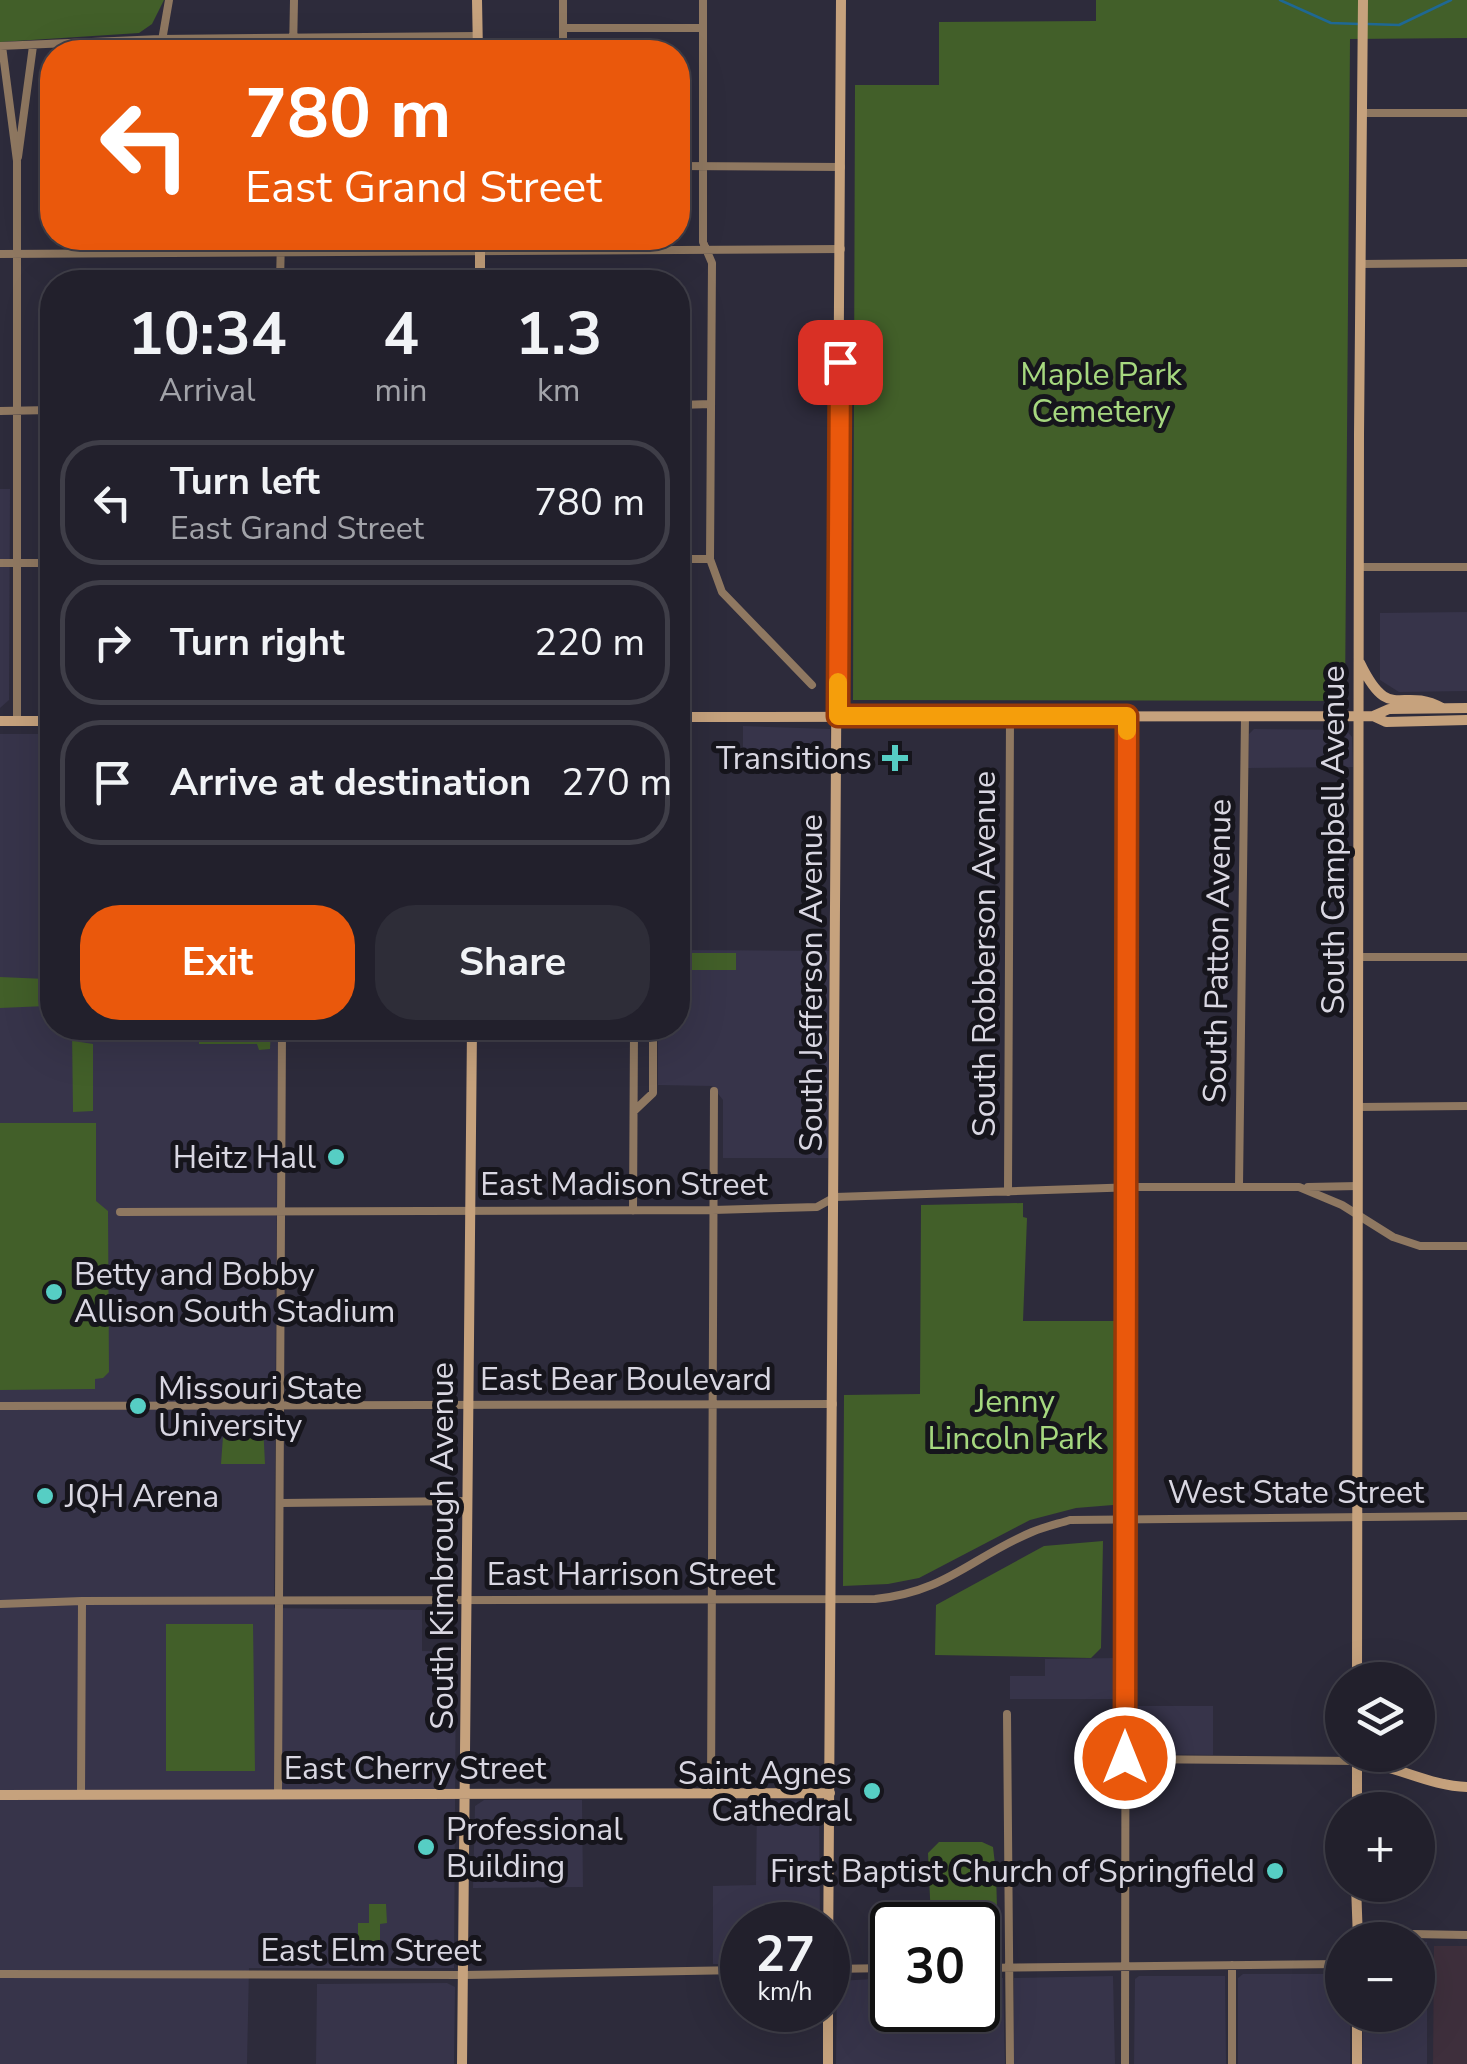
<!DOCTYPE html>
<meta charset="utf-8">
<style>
body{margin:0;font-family:"Nunito Sans",sans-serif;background:#2e2d38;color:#f1f3f6;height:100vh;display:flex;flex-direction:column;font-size:38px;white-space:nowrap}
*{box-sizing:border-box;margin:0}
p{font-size:32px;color:#a2a3a9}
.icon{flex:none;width:55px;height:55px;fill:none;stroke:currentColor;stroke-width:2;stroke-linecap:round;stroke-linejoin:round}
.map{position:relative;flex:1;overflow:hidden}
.details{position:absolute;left:40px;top:270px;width:650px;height:770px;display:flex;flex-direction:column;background:#22202c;border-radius:40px;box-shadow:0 10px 40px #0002,0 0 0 2px #3f3e48}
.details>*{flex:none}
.banner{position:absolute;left:40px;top:40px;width:650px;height:210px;border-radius:40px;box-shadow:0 10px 40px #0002,0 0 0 2px #3f3e48;background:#ea580c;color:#fff;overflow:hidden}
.controls{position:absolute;left:1325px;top:1662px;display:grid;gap:20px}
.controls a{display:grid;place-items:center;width:110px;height:110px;border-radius:50%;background:#22202c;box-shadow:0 10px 40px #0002,0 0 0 2px #3f3e48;font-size:50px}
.speed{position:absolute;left:720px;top:1902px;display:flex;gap:20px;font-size:50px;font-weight:700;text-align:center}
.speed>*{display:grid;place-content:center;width:130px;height:130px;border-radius:50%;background:#22202c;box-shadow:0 10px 40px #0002,0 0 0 2px #3f3e48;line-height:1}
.speed small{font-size:25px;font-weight:400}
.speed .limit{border:5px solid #111;border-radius:15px;background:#fff;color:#111}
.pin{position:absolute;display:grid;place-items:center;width:85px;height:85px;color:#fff;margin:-42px;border-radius:20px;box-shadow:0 5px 15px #0006}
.me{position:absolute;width:110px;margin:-55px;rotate:0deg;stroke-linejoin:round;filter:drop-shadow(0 0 8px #0008)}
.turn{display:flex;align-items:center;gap:35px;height:210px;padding:0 40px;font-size:45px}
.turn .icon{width:130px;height:130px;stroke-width:2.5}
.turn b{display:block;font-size:70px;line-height:85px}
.eta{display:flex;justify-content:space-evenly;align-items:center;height:170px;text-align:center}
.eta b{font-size:60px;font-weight:700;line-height:70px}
.button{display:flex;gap:20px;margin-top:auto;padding:20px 40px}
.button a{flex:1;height:115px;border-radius:40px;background:#ea580c;color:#fff;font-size:40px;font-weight:700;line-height:115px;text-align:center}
.button a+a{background:#2e2d38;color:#f1f3f6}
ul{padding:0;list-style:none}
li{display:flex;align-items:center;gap:30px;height:125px;margin:0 20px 15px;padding:0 20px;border:5px solid #3f3e48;border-radius:40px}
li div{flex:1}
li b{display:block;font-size:38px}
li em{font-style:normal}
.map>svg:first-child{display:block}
</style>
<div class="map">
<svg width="1467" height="2064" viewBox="0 0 1467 2064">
<rect width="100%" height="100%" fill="#2d2b3b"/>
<path fill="#37344a" d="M 0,489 L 10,489 L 9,700 L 0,708 Z
M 1467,612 L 1467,691 L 1399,692 L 1380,680 L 1380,613 Z
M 743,726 L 830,729 L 831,750 L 743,750 Z
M 1254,729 L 1346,730 L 1352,737 L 1353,767 L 1248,768 L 1249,734 Z
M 0,734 L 52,734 L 52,1028 L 278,1028 L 274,1608 L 422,1610 L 422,1651 L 456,1652 L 454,1968 L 249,1968 L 247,2064 L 0,2064 Z
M 678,950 L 829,951 L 828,1158 L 723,1158 L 723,1100 L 712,1086 L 658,1085 L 658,1028 L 678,1028 Z
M 1117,1658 L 1117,1699 L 1010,1699 L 1010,1676 L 1045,1676 L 1045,1659 Z
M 1132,1706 L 1213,1706 L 1213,1755 L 1134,1754 Z
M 484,1800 L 582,1800 L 583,1887 L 473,1888 L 475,1806 Z
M 757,1800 L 819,1801 L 820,1925 L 742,1925 L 742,1964 L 713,1964 L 713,1886 L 756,1885 Z
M 1418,1942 L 1427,1942 L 1427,2064 L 1362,2064 L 1363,2015 L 1418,2015 Z
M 1243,1974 L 1342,1974 L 1342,2015 L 1350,2015 L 1350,2064 L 1238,2064 L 1238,1978 Z
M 1113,1976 L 1115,2064 L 1013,2064 L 1014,1978 Z
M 1139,1976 L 1225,1976 L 1226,2064 L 1134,2064 L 1135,1979 Z
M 892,1978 L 892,2010 L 978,2010 L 978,1978 L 1003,1978 L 1005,2064 L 836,2064 L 837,1981 Z
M 447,1983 L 455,1987 L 454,2064 L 316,2064 L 317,1984 Z"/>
<path fill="#3e2f3c" d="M 1434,1946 L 1467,1946 L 1467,2064 L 1433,2064 Z"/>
<path fill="#425f29" d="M 0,0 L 164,0 L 152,24 L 139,33 L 0,42 Z
M 1096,0 L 1467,0 L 1467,38 L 1350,39 L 1345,701 L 853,700 L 855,85 L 939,85 L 939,22 L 1096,21 Z
M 678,953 L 736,953 L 736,970 L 678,970 Z
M 0,977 L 46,979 L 46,1006 L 0,1008 Z
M 199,1028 L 271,1028 L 270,1049 L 259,1050 L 257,1044 L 199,1044 Z
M 72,1030 L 80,1042 L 93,1044 L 93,1111 L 73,1112 Z
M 0,1123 L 96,1123 L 96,1201 L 108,1211 L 109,1372 L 103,1378 L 95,1379 L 95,1389 L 0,1390 Z
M 1023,1203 L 1023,1217 L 1027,1218 L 1023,1321 L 1114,1321 L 1113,1505 L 1076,1508 L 1030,1520 L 919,1578 L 888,1584 L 843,1586 L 844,1395 L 920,1394 L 921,1205 Z
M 224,1423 L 263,1424 L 265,1464 L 221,1464 Z
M 1103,1541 L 1101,1648 L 1091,1658 L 935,1655 L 936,1605 L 1044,1546 Z
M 166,1624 L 253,1624 L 255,1771 L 166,1771 Z
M 939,1842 L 982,1842 L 993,1847 L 996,1873 L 998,1943 L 989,1952 L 978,1953 L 978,1925 L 935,1925 L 931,1920 L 928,1853 Z
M 369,1904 L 386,1904 L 387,1923 L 380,1924 L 380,1948 L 358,1948 L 358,1923 L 369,1923 Z"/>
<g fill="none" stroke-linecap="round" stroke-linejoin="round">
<path stroke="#1f6893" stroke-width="2.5" d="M 1280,0 L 1331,23 L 1360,24
M 1368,24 L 1399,25 L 1451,0"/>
<path stroke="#8f7861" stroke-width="8" d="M 563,0 L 563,52
M 703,0 L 703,242 L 712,263 L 710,559 L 722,592 L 812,685
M 563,28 L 703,28
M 0,46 L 160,39 L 477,36
M 2,46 L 17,161 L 17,721
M 160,52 L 169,0
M 293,52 L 294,0
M 1363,113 L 1467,113
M 18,157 L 33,46
M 678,166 L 841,167
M 0,254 L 841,249
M 1360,264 L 1467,263
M 280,282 L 281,238
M 678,405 L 711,404
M 0,411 L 52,410
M 678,559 L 710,559
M 0,563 L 52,563
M 1358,567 L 1467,567
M 1358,957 L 1467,957
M 1359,1107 L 1467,1106
M 634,1111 L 653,1093 L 653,1028
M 1239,1186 L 1245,717
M 1308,1187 L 1358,1186
M 1008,1192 L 1010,716
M 633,1211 L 634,1028
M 120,1212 L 713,1210 L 817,1207 L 835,1197 L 1137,1187 L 1299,1187 L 1342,1205 L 1393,1237 L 1420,1246 L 1467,1246
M 0,1406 L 833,1404
M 281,1503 L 467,1501
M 0,1604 L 82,1601 L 875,1599 C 946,1592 972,1557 1032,1532 C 1044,1527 1057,1524 1070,1520 L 1467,1516
M 1007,1714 L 1010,2064
M 1125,1759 L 1357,1761
M 711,1793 L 714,1091
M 278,1794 L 282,1028
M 81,1795 L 82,1601
M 1358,1933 L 1467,1935
M 1232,1965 L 1232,2064
M 978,1968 L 1342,1964
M 828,1969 L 892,1968
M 0,1974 L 464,1975 L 742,1970
M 1125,2064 L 1127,716"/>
<path stroke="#c6a27d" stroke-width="10" d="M 477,0 L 478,52
M 480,282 L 480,238
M 1360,663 C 1390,725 1400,685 1442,708
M 1373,716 L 1389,709 L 1467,708
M 678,717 L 1373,716 L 1386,722 L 1467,720
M 0,721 L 52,721
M 1357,1680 L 1359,434 L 1363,0
M 1357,1756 L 1357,1810
M 1357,1761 C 1396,1765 1429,1786 1467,1787
M 0,1795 L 830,1793
M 1356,1885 L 1358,1940
M 828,1966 L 841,0
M 828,1976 L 828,2064
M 1357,2015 L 1357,2064
M 462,2064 L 472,1028"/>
</g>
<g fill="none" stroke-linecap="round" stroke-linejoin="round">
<defs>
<path id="route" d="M 840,362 L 838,716 L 1127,716 L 1125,1758"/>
</defs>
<use href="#route" stroke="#983908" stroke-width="25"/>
<use href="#route" stroke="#ea580c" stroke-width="18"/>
<path stroke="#f59e0b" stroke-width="18" d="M 838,682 L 838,716 L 1127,716 L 1127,731"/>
</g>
<g fill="#56cec4" stroke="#16151c" stroke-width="4">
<path d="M890 743h10v10h10v10h-10v10h-10v-10h-10v-10h10z"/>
<circle cx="336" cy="1157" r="10"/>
<circle cx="54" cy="1292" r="10"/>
<circle cx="138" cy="1406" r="10"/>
<circle cx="45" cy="1496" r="10"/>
<circle cx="872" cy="1791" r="10"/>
<circle cx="426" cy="1847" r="10"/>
<circle cx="1275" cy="1871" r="10"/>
</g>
<g text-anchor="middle" stroke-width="10" stroke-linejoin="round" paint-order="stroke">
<g font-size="32" fill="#a6d87f" stroke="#16151c">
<text x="1101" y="385">Maple Park<tspan x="1101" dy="37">Cemetery</tspan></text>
<text x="1015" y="1412">Jenny<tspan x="1015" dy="37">Lincoln Park</tspan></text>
</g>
<g font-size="32" fill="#d9d7e2" stroke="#16151c" text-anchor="end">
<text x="872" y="769">Transitions</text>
<text x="316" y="1168">Heitz Hall</text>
<text x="74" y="1285" text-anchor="start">Betty and Bobby<tspan x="74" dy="37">Allison South Stadium</tspan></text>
<text x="158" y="1399" text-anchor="start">Missouri State<tspan x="158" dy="37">University</tspan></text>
<text x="65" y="1507" text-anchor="start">JQH Arena</text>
<text x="852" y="1784">Saint Agnes<tspan x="852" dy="37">Cathedral</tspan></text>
<text x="446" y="1840" text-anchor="start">Professional<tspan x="446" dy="37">Building</tspan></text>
<text x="1255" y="1882">First Baptist Church of Springfield</text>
</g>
<g font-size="32" fill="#d9d7e2" stroke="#16151c">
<text transform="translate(1333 840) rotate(-90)" y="11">South Campbell Avenue</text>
<text transform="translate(1217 951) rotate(-89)" y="11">South Patton Avenue</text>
<text transform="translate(984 954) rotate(-90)" y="11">South Robberson Avenue</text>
<text transform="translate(811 983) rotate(-90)" y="11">South Jefferson Avenue</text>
<text x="624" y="1195">East Madison Street</text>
<text x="626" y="1390">East Bear Boulevard</text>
<text x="1296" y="1503">West State Street</text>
<text transform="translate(442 1546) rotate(-90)" y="11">South Kimbrough Avenue</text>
<text x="631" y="1585">East Harrison Street</text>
<text x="415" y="1779">East Cherry Street</text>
<text x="371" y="1961">East Elm Street</text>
</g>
</g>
</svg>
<div class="controls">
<a><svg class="icon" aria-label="layers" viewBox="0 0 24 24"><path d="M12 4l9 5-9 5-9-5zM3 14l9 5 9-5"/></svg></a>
<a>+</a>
<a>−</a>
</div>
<div class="speed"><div>27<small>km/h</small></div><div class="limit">30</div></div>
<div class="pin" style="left:840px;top:362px;background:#d93025"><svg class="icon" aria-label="arrive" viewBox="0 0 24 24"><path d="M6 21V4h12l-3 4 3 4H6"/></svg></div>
<svg class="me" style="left:1125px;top:1758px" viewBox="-20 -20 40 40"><circle r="17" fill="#ea580c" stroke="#fff" stroke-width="3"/><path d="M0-11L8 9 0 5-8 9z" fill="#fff"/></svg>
<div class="banner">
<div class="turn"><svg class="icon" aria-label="left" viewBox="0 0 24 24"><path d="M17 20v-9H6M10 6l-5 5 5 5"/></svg><div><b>780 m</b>East Grand Street</div></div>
</div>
<section class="details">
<div class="eta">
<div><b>10:34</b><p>Arrival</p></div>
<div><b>4</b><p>min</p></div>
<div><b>1.3</b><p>km</p></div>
</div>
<ul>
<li><svg class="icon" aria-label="left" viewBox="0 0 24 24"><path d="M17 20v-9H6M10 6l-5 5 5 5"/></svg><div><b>Turn left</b><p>East Grand Street</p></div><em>780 m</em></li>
<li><svg class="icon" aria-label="right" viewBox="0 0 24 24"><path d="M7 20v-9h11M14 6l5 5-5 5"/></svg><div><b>Turn right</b></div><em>220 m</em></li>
<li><svg class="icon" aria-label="arrive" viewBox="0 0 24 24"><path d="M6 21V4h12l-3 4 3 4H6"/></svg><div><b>Arrive at destination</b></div><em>270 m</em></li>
</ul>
<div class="button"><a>Exit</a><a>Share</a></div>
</section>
</div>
